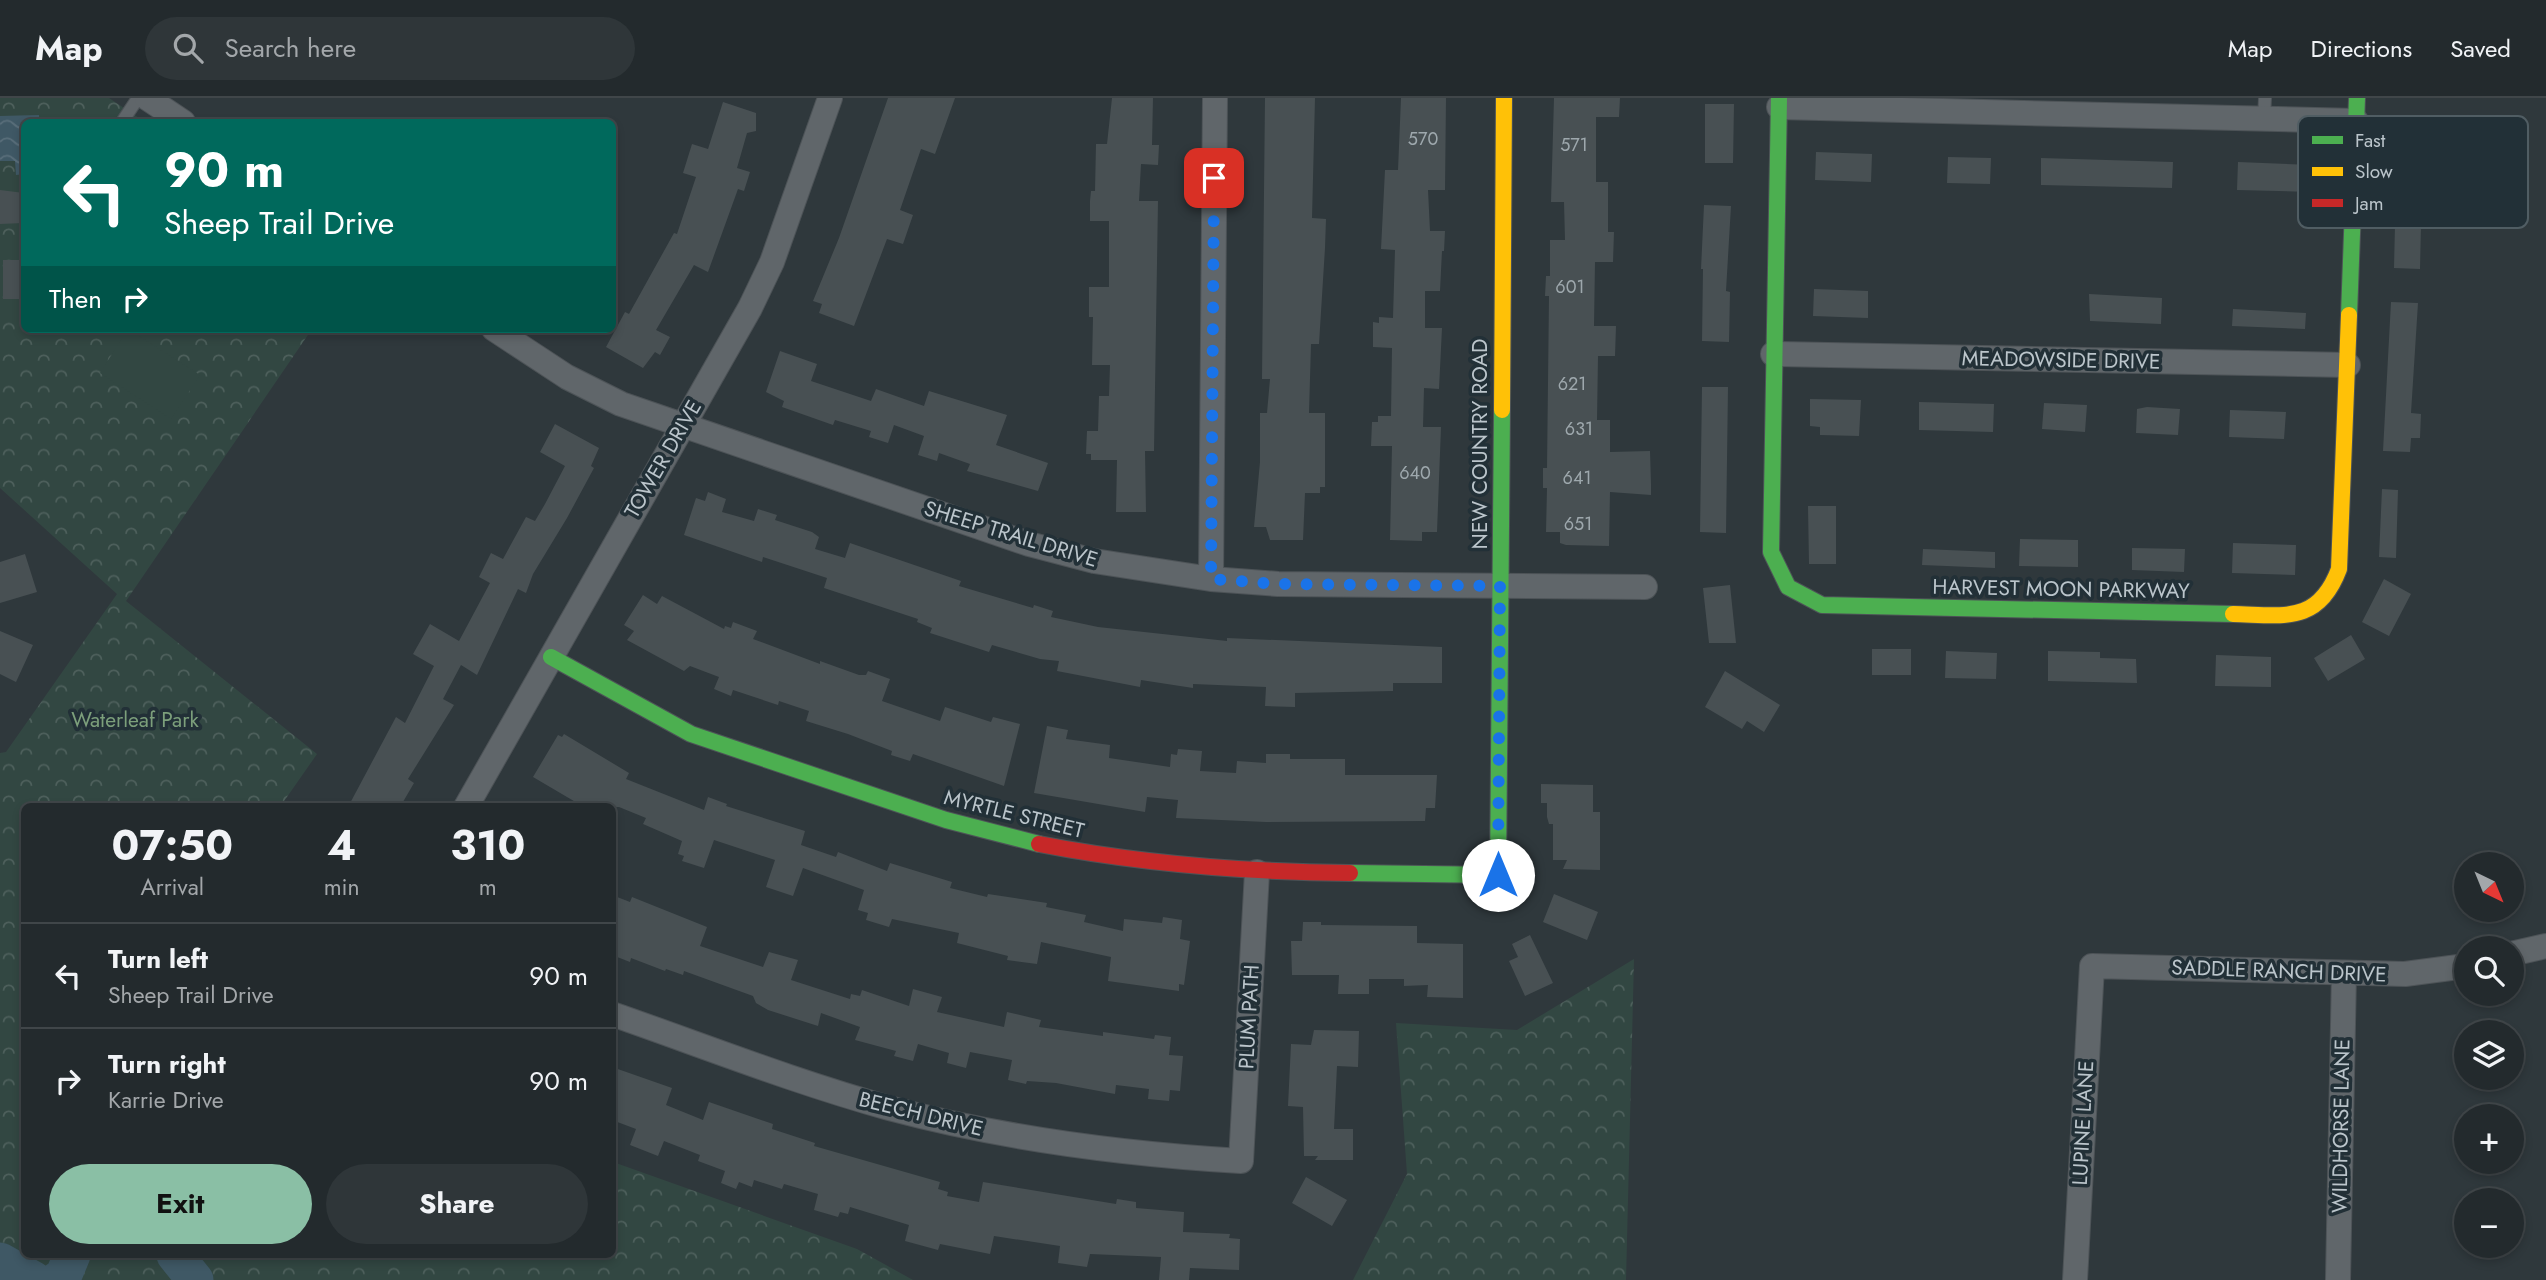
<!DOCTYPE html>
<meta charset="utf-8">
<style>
body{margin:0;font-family:Jost,sans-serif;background:#2f3639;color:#f1f3f6;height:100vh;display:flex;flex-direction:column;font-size:26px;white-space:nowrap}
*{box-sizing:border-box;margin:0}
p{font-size:23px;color:#a3a7aa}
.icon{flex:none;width:38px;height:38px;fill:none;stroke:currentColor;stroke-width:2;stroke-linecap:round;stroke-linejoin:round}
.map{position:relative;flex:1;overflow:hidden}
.drawer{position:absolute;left:21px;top:705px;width:595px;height:455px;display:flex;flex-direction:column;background:#232a2d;border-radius:10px;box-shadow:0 4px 10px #0003,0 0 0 2px #404649}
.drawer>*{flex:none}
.hud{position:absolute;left:21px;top:21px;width:595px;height:214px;border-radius:10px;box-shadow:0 4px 10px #0003,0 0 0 2px #404649;background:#00695c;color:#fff;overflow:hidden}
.needle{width:46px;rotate:137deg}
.buttons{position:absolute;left:2454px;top:754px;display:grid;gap:14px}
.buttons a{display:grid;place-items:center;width:70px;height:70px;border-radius:50%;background:#232a2d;box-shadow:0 4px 10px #0003,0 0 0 2px #404649;font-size:35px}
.pin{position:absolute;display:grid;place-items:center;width:60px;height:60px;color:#fff;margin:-30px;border-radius:14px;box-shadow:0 4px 10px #0006}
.me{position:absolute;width:77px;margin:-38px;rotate:0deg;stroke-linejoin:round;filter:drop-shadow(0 0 5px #0008)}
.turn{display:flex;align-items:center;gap:24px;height:147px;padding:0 28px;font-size:32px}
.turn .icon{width:91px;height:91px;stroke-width:2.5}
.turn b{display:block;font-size:49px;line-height:60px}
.then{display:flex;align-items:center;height:66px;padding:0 28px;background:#0003;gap:14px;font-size:26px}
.eta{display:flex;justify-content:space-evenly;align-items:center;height:119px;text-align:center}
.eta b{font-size:42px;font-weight:700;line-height:49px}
.cta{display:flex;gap:14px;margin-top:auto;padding:14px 28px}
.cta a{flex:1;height:80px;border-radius:42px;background:#8abfa5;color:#111;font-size:28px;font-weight:700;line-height:80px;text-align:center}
.cta a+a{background:#2f3639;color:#f1f3f6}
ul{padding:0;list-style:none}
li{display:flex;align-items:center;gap:21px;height:105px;padding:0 28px;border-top:2px solid #404649}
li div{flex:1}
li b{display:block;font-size:26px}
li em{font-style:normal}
header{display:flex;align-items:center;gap:42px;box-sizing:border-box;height:98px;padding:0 35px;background:#232a2d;border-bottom:2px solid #404649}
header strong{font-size:33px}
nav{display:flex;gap:38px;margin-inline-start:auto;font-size:24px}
.search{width:490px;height:63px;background:#2f3639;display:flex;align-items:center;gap:18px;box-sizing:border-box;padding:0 24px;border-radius:38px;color:#a3a7aa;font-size:26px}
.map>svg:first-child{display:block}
</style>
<header>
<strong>Map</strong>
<div class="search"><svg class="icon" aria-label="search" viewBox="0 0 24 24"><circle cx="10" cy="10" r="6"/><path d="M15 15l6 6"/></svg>Search here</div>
<nav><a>Map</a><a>Directions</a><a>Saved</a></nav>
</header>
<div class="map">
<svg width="2546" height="1182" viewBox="0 0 2546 1182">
<defs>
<pattern id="park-crowns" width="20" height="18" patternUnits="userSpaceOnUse" patternTransform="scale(1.75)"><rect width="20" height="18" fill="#324742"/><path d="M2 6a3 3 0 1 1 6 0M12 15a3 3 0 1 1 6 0" fill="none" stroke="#4e605c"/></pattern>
<pattern id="water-waves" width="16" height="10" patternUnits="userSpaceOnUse" patternTransform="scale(1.75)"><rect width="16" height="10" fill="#3f5865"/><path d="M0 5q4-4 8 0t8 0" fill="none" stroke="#596e7a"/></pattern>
</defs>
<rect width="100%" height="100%" fill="#2f383c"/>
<path fill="url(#park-crowns)" d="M 0,0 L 109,0 L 145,24 L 24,24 L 24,231 L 312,231 L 126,503 L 317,656 L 280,709 L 24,709 L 24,1157 L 612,1157 L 613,1064 L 857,1151 L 913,1182 L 0,1182 L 0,655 L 6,654 L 117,496 L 0,390 Z
M 1634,861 L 1626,1182 L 1353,1182 L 1407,1076 L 1396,925 L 1517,932 Z"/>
<path fill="#324742" d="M 128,231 L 200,277 L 171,321 L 100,275 Z"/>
<path fill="url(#water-waves)" d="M 39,17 L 39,24 L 24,24 L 24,76 L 16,77 L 15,63 L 0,63 L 0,18 Z"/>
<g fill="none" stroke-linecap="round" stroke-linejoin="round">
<path stroke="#3f5865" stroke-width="37" d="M 175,1157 L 195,1182
M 0,1163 L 34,1182
M 57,1182 L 62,1181 L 72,1157"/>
</g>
<path fill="#485053" d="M 888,0 L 955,0 L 935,56 L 921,51 L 900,112 L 913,117 L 903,146 L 887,141 L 854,228 L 819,215 L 822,206 L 813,203 L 839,140 Z
M 1112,0 L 1153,0 L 1152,47 L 1159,47 L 1158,67 L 1141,66 L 1139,103 L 1158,103 L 1154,353 L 1145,353 L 1146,414 L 1116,414 L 1117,362 L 1091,362 L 1091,356 L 1086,356 L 1087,333 L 1098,333 L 1099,298 L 1109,298 L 1110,267 L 1092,267 L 1093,219 L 1089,219 L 1089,189 L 1109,189 L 1109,123 L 1090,123 L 1090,103 L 1091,93 L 1095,93 L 1096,46 L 1107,46 Z
M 1265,0 L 1315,0 L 1312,120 L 1326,121 L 1325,150 L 1319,246 L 1311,246 L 1309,315 L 1325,315 L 1325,389 L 1320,389 L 1320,395 L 1305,395 L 1303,442 L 1270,442 L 1266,429 L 1254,429 L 1260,364 L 1260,315 L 1267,315 L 1270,281 L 1262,281 Z
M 1401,0 L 1446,0 L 1445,92 L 1428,92 L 1430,133 L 1445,133 L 1444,153 L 1442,153 L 1440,193 L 1425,193 L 1425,230 L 1442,230 L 1439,291 L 1424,290 L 1423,329 L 1441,329 L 1437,434 L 1422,434 L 1422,443 L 1390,442 L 1392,348 L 1371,348 L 1372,324 L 1378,324 L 1378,318 L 1391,318 L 1392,250 L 1373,249 L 1373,224 L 1379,225 L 1379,219 L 1393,220 L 1395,152 L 1381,151 L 1385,72 L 1398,72 Z
M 1554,0 L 1620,0 L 1619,19 L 1596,19 L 1596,84 L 1608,84 L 1608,134 L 1614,134 L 1613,164 L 1595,164 L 1594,228 L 1616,228 L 1615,258 L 1598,258 L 1597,322 L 1610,322 L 1610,354 L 1650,353 L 1651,386 L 1651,397 L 1610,394 L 1609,448 L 1566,447 L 1560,445 L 1560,434 L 1546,434 L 1547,390 L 1543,390 L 1543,370 L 1547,370 L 1549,198 L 1545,198 L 1546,178 L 1550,178 L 1550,142 L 1565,142 L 1564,104 L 1551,104 Z
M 723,4 L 756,15 L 756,33 L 747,35 L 737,70 L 750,74 L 744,93 L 738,91 L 708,174 L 694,167 L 656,232 L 670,239 L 660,257 L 655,254 L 643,270 L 606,249 L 625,214 L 629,216 L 674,135 L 677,136 L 696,79 L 683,75 L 692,46 L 708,51 Z
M 1705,6 L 1734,6 L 1733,65 L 1705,65 Z
M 1816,54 L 1872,56 L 1871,84 L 1815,82 Z
M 1948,59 L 1991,60 L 1990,86 L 1947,85 Z
M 2041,60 L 2173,64 L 2172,90 L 2041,87 Z
M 2238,64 L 2313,67 L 2312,94 L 2237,92 Z
M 0,92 L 24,95 L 24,125 L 0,126 Z
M 1704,107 L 1731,108 L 1726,193 L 1730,194 L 1729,244 L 1702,243 L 1703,171 L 1701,171 Z
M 2395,127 L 2421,127 L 2420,171 L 2394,170 Z
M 3,162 L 24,162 L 24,201 L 3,201 Z
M 1814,191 L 1868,193 L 1868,220 L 1813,218 Z
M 2089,196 L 2162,200 L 2161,226 L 2090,223 Z
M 2391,204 L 2418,205 L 2411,315 L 2421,316 L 2420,340 L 2411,340 L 2410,354 L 2383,353 Z
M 2233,211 L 2306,215 L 2305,231 L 2232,228 Z
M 780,253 L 817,266 L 811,283 L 871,303 L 876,291 L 924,308 L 929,293 L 1007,317 L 996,347 L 1048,365 L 1038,393 L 967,373 L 970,366 L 939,355 L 937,363 L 918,357 L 924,338 L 894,327 L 888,345 L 869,339 L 871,333 L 835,322 L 833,327 L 782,309 L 784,303 L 766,294 Z
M 1702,289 L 1728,289 L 1726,435 L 1700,434 Z
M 1810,301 L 1861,302 L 1859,338 L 1820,337 L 1820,329 L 1810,328 Z
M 1919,304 L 1994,306 L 1993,334 L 1919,332 Z
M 2044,305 L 2087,307 L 2085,334 L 2042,331 Z
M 2147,309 L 2180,311 L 2178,337 L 2136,335 L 2137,311 Z
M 2230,312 L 2286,314 L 2284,341 L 2229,339 Z
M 555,326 L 599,350 L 591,368 L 594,370 L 567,420 L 533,476 L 526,495 L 518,491 L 477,577 L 461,567 L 443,601 L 454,607 L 408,681 L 414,685 L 400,709 L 348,709 L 396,619 L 405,625 L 434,568 L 413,556 L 430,526 L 459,543 L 490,485 L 479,479 L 491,455 L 503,461 L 526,419 L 535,423 L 545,406 L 565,368 L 540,354 Z
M 2382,391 L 2398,392 L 2396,460 L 2379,459 Z
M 708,394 L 726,401 L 722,414 L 754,423 L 758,411 L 777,417 L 775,422 L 812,434 L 819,439 L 815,451 L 845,460 L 850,445 L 961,483 L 959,488 L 1033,510 L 1034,507 L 1053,513 L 1051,519 L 1098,529 L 1227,543 L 1227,540 L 1442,549 L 1442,585 L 1393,585 L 1393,593 L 1295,595 L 1295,609 L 1265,608 L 1266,589 L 1193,586 L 1193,590 L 1141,582 L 1140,589 L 1057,573 L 1059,563 L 1040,561 L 992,547 L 989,554 L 930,535 L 932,530 L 917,524 L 918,521 L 824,490 L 827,480 L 763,459 L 762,464 L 684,437 L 696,400 L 705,403 Z
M 1808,408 L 1836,408 L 1836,466 L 1809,466 Z
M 2020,441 L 2078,442 L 2078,469 L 2019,468 Z
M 2233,445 L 2296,447 L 2295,477 L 2232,475 Z
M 2132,450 L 2185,451 L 2184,474 L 2132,472 Z
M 1923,451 L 1995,454 L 1995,470 L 1922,467 Z
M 25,456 L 37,494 L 0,505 L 0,464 Z
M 2384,481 L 2411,496 L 2389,538 L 2362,524 Z
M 1730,487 L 1736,545 L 1709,545 L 1703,490 Z
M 643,497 L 657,506 L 662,498 L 724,531 L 725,528 L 731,530 L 733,524 L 757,533 L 753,541 L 820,566 L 820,563 L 859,577 L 866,577 L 868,573 L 890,581 L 882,603 L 940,623 L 945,609 L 991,624 L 993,619 L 1020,626 L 1004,688 L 913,656 L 910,663 L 891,657 L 892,653 L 848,636 L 806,623 L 809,613 L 779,603 L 778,607 L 733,592 L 731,598 L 714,591 L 719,579 L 690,568 L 684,573 L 627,542 L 634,533 L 624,527 Z
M 0,533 L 33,547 L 16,584 L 0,576 Z
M 2351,537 L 2365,561 L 2328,583 L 2314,560 Z
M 1872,551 L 1911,551 L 1911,577 L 1872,577 Z
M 1946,553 L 1997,555 L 1996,581 L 1945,580 Z
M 2048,553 L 2100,554 L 2100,560 L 2136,561 L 2137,585 L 2048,583 Z
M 2216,557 L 2271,559 L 2271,589 L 2215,588 Z
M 1725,573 L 1780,607 L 1764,634 L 1747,623 L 1742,631 L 1705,609 Z
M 1047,628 L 1068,632 L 1066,641 L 1110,647 L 1109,660 L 1170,669 L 1171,656 L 1177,657 L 1178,651 L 1202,653 L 1200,673 L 1236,675 L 1237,663 L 1266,665 L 1266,656 L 1290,656 L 1290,661 L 1345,661 L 1345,677 L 1437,677 L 1435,710 L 1426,710 L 1425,723 L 1266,724 L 1176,720 L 1178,702 L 1147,699 L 1145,714 L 1034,695 Z
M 564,636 L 629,675 L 626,681 L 704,712 L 708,699 L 727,706 L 726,708 L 805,733 L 801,747 L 836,759 L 838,754 L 887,773 L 890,765 L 952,784 L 950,790 L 987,799 L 988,796 L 1047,805 L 1046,809 L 1086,817 L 1084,824 L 1123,833 L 1124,821 L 1162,825 L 1163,819 L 1182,822 L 1180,841 L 1190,843 L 1184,887 L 1179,886 L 1179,893 L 1108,883 L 1111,859 L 1041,844 L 1037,866 L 1007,862 L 1008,858 L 957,845 L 959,835 L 892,821 L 889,829 L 866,822 L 868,815 L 858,812 L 864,792 L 803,770 L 793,798 L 766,789 L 775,762 L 714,742 L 704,770 L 682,763 L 684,758 L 678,756 L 682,743 L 643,726 L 646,720 L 619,709 L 584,709 L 533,679 L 558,637 L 562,639 Z
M 1541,686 L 1593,687 L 1593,714 L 1600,714 L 1600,772 L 1563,771 L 1567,762 L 1553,762 L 1553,726 L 1549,726 L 1547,719 L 1547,705 L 1541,705 Z
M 1554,796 L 1598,814 L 1587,842 L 1543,824 Z
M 612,797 L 630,804 L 632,799 L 707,829 L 700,848 L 763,869 L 769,854 L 798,862 L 791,882 L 850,901 L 851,896 L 860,898 L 862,892 L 909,908 L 913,891 L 942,899 L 937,914 L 1004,929 L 1007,914 L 1041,922 L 1039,929 L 1103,938 L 1103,934 L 1154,941 L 1155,937 L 1171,939 L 1169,957 L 1183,958 L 1180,993 L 1170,992 L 1169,1003 L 1148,1001 L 1149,991 L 1116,987 L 1115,996 L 1056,985 L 1027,983 L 1026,986 L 1008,982 L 1012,962 L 970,954 L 966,970 L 947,965 L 949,955 L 918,946 L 913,963 L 894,958 L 896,953 L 855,942 L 860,929 L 821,915 L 818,928 L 768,912 L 756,905 L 753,898 L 684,873 L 683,877 L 666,871 L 665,873 L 631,860 L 630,864 L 612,857 Z
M 1303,824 L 1321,824 L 1321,827 L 1417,828 L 1417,845 L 1463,846 L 1463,900 L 1427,899 L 1428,887 L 1404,888 L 1404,881 L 1369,881 L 1369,896 L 1338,896 L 1339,877 L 1292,877 L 1291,843 L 1302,843 Z
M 1530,837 L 1553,885 L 1525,898 L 1509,863 L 1518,859 L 1512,846 Z
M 1314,932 L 1359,933 L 1358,969 L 1337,968 L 1334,1031 L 1353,1031 L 1353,1062 L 1315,1062 L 1318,1058 L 1304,1058 L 1303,1009 L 1288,1008 L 1291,946 L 1311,947 Z
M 612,969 L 672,990 L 666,1007 L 703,1022 L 709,1004 L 773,1026 L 772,1031 L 815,1045 L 814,1048 L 940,1084 L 938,1091 L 948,1094 L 947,1098 L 979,1104 L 983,1084 L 1116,1106 L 1117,1101 L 1136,1104 L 1136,1110 L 1184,1114 L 1183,1134 L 1230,1136 L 1229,1140 L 1240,1141 L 1239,1172 L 1190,1170 L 1189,1182 L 1159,1182 L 1161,1159 L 1090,1156 L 1087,1169 L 1058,1165 L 1060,1148 L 994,1138 L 990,1156 L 940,1146 L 938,1152 L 905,1143 L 909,1127 L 850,1109 L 848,1116 L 840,1114 L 838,1119 L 814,1112 L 818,1096 L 784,1086 L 782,1091 L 754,1082 L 752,1089 L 739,1084 L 736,1091 L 721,1085 L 725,1073 L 698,1063 L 700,1057 L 664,1043 L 658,1058 L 630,1047 L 636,1031 L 612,1022 Z
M 1306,1079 L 1347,1102 L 1332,1128 L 1292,1105 Z"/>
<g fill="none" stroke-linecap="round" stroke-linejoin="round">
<defs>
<path id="lane" d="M 2264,21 L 2265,0
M 122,24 L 138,0"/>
<path id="street" d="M 147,0 L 183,24
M 1779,9 L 2356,23
M 494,231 L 567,279 L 621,306 L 1029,446 L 1094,463 L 1211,481 L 1278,486 L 1645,489
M 1773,256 L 2348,267
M 1211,481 L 1215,0
M 466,709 L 750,210 L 772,164 L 830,0
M 2511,856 L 2546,848
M 612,916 C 704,948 795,984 889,1010 C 1005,1041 1122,1056 1241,1063 L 1257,774
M 2075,1182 L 2092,868 L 2405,876 L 2466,868
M 2338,1182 L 2344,875"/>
<path id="fast" d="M 1779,0 L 1771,454 L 1788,489 L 1822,507 L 2233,516
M 2349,217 L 2357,0
M 551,559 L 691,636 L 946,722 L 1039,746
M 1350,775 L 1498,777 L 1502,312"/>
<path id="slow" d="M 1502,312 L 1504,0
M 2233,516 C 2283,517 2318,527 2339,471 L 2349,217"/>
<path id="jam" d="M 1039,746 C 1142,766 1245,774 1350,775"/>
</defs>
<use href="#lane" stroke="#4d5357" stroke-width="14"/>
<use href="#street" stroke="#4d5357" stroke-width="26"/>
<use href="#fast" stroke="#4d5357" stroke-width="18"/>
<use href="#slow" stroke="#4d5357" stroke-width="18"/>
<use href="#jam" stroke="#4d5357" stroke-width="18"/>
<use href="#lane" stroke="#60666a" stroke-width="12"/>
<use href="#street" stroke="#60666a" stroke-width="24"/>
<use href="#fast" stroke="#4caf50" stroke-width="16"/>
<use href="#slow" stroke="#ffc107" stroke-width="16"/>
<use href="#jam" stroke="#c62828" stroke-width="16"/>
</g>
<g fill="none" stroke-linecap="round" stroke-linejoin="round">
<path stroke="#1a73e8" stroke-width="12" stroke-dasharray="0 21.6" d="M 1214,80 L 1211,481 L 1278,486 L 1500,488 L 1498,777"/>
</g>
<g text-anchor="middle" stroke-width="7" stroke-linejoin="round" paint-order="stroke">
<g font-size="18" fill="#9ea8ad">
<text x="1423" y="47">570</text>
<text x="1574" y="53">571</text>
<text x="1570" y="195">601</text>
<text x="1572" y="292">621</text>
<text x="1579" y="337">631</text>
<text x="1415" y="381">640</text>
<text x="1577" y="386">641</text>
<text x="1578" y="432">651</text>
</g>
<g font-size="21" fill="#bbc5cb" stroke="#223037">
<text transform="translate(2061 262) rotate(1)" y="7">MEADOWSIDE DRIVE</text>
<text transform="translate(1480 346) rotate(-90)" y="7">NEW COUNTRY ROAD</text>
<text transform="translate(663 361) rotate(-60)" y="7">TOWER DRIVE</text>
<text transform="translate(1011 436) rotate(17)" y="7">SHEEP TRAIL DRIVE</text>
<text transform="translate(2061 491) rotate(1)" y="7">HARVEST MOON PARKWAY</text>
<text transform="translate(1014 716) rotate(14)" y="7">MYRTLE STREET</text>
<text transform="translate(2279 873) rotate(2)" y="7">SADDLE RANCH DRIVE</text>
<text transform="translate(1249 919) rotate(-87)" y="7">PLUM PATH</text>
<text transform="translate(921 1016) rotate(14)" y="7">BEECH DRIVE</text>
<text transform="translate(2083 1025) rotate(-87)" y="7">LUPINE LANE</text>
<text transform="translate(2341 1028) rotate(-89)" y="7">WILDHORSE LANE</text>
</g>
<g font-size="21" fill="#7c9f7b" stroke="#223037">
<text x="135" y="629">Waterleaf Park</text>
</g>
</g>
<rect x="2298" y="18" width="230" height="112" rx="10" fill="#223037" stroke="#505d63" stroke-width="2"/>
<rect x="2312" y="38" width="31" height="8" fill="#4caf50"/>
<rect x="2312" y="69" width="31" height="9" fill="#ffc107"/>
<rect x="2312" y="101" width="31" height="8" fill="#c62828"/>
<g font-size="19" fill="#bbc5cb">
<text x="2355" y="49">Fast</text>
<text x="2355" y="80">Slow</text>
<text x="2355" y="112">Jam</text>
</g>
</svg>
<div class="buttons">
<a><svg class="needle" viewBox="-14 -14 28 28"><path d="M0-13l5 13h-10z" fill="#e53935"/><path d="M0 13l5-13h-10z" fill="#a3a7aa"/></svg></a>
<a><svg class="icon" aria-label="search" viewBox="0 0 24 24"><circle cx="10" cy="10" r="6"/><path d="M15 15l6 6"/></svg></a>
<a><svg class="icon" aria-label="layers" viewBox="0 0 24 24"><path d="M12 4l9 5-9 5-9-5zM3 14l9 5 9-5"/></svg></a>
<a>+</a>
<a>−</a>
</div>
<div class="pin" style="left:1214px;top:80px;background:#d93025"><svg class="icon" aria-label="arrive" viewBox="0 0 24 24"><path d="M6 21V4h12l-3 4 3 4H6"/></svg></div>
<svg class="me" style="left:1498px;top:777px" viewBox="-20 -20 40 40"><circle r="19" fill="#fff"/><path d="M0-13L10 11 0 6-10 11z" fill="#1a73e8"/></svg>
<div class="hud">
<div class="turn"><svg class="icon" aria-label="left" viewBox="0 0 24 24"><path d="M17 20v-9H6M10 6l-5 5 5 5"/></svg><div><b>90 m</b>Sheep Trail Drive</div></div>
<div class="then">Then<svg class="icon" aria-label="right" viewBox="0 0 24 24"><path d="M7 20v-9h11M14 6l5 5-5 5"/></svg></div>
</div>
<section class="drawer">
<div class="eta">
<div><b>07:50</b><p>Arrival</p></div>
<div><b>4</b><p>min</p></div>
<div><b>310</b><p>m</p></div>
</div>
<ul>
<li><svg class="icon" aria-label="left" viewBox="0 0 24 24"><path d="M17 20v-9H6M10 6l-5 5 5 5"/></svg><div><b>Turn left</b><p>Sheep Trail Drive</p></div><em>90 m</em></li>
<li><svg class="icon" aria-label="right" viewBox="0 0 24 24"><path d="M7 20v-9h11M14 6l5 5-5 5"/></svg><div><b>Turn right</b><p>Karrie Drive</p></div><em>90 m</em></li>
</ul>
<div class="cta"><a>Exit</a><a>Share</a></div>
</section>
</div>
